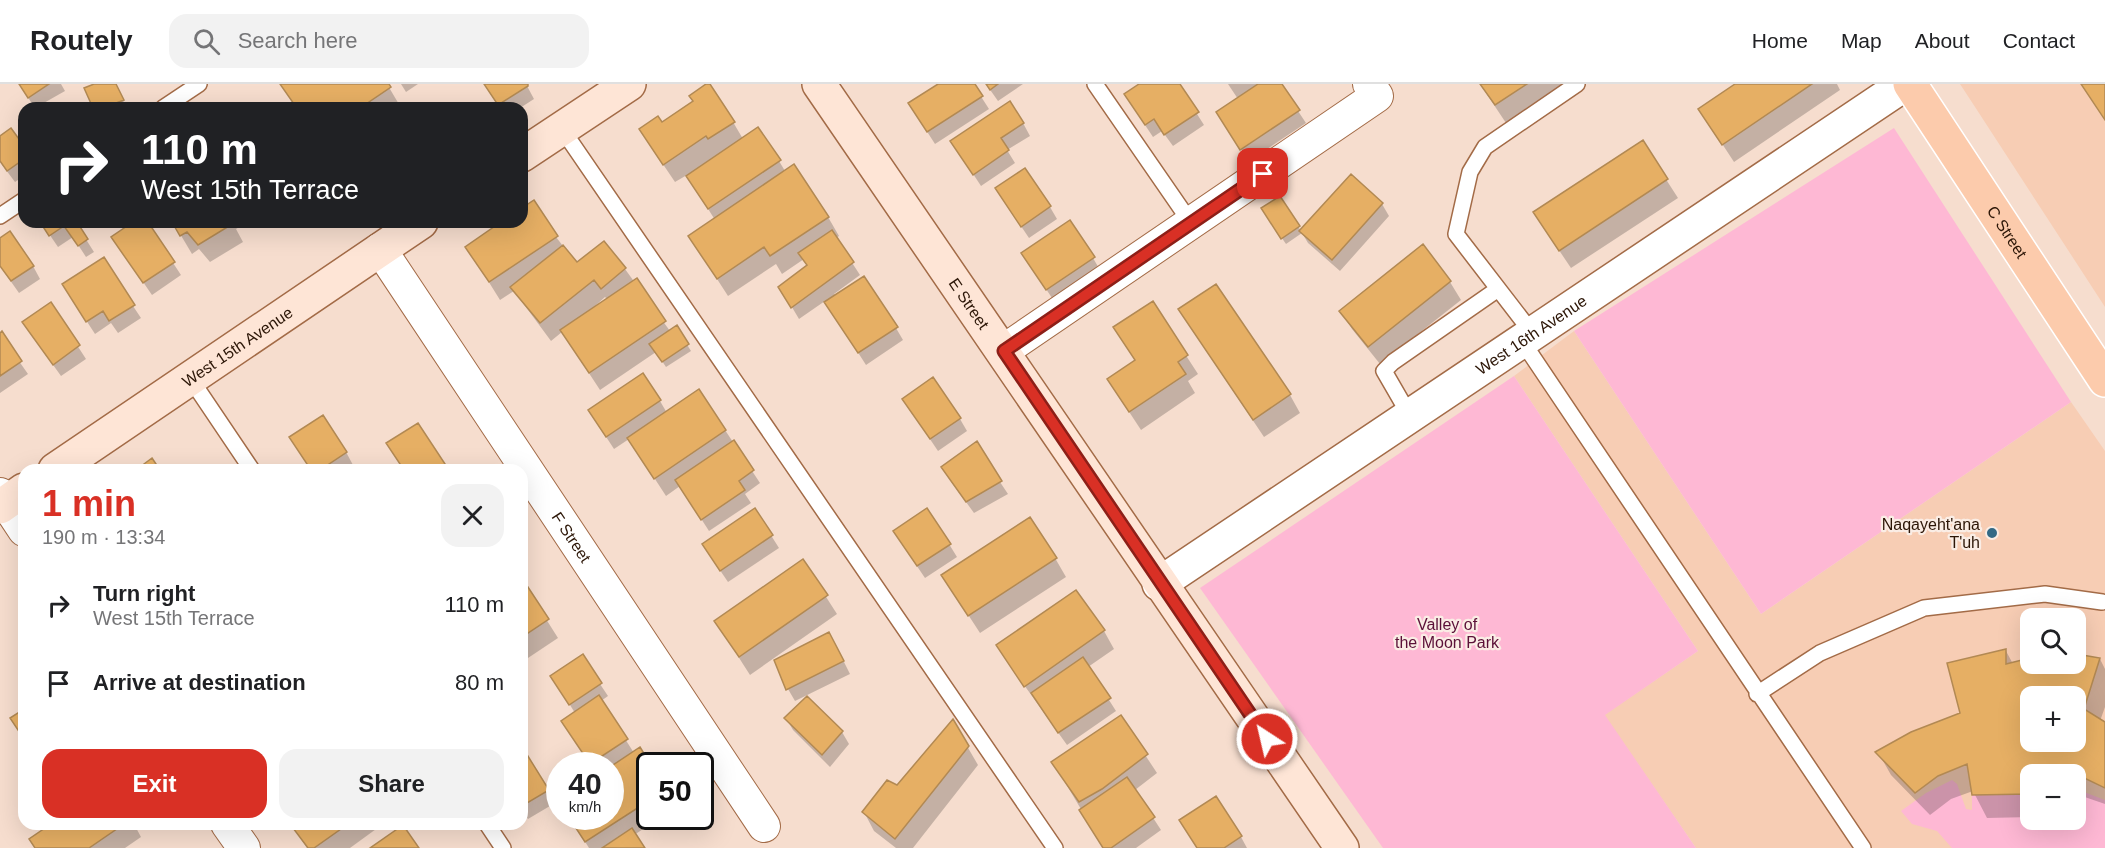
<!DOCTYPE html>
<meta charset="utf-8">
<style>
body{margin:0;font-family:Helvetica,sans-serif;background:#f2f2f2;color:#202124;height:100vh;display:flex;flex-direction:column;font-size:22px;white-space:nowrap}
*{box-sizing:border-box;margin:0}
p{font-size:20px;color:#757577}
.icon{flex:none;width:33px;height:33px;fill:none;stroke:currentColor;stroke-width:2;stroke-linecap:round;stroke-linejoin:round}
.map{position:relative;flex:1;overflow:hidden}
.details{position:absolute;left:18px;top:380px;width:510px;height:366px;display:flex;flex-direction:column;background:#fff;border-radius:18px;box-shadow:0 6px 24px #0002}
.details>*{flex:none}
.top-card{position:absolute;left:18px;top:18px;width:510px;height:126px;border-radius:18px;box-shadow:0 6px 24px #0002;background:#202124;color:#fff;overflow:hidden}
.buttons{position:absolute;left:2020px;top:524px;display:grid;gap:12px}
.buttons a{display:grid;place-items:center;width:66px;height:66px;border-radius:12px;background:#fff;box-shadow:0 6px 24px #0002;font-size:30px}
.speed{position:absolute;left:546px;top:668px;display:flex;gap:12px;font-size:30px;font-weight:700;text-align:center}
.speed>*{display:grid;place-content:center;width:78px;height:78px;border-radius:50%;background:#fff;box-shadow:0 6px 24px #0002;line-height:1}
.speed small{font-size:15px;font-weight:400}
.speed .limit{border:3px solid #111;border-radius:9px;background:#fff;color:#111}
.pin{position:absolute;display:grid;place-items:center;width:51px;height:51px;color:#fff;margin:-26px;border-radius:12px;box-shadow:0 3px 9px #0006}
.me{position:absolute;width:66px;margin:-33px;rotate:325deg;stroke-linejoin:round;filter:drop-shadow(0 0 4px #0008)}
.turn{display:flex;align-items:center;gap:21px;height:126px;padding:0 24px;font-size:27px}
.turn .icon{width:78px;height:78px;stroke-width:2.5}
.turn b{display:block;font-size:42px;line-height:51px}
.round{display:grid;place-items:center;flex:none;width:63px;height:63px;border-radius:18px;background:#f2f2f2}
.overview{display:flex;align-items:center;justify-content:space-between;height:102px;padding:0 24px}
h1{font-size:36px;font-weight:700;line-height:45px;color:#d93025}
.cta{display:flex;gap:12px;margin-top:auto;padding:12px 24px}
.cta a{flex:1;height:69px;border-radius:18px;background:#d93025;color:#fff;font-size:24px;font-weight:700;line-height:69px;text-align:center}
.cta a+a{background:#f2f2f2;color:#202124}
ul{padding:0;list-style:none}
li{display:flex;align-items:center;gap:18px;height:78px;padding:0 24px}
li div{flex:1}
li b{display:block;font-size:22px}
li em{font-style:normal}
header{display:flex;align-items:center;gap:36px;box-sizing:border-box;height:84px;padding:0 30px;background:#fff;border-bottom:2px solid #e0e0e0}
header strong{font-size:28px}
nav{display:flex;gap:33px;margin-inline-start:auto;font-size:21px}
.search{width:420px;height:54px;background:#f2f2f2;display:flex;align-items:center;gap:15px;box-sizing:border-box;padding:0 21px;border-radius:18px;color:#757577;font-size:22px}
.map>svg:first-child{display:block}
</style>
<header>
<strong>Routely</strong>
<div class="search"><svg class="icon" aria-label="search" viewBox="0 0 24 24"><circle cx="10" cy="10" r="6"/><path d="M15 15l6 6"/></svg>Search here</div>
<nav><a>Home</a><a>Map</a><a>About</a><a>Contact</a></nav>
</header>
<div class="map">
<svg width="2105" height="764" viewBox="0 0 2105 764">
<rect width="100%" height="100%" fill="#f6ddce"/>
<path fill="#f7cdb4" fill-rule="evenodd" d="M 1960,0 L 2105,0 L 2105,223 L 1977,26 Z
M 1574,247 L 1761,530 L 2071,318 L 2105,367 L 2105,764 L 1696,764 L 1604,631 L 1698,567 L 1514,292 ZM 2031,534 L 2076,534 L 2076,579 L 2031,579 ZM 2031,612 L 2076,612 L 2076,657 L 2031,657 ZM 2031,690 L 2076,690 L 2076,735 L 2031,735 Z"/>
<path fill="#feb8d4" d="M 1894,44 L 2071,318 L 1761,530 L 1574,247 Z
M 1514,292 L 1698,567 L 1605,631 L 1696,764 L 1383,764 L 1200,504 Z
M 1952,696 L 1957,700 L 1966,725 L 1972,726 L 1972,711 L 2031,710 L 2031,735 L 2076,735 L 2076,714 L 2084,708 L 2105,716 L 2105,764 L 1952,764 L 1937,747 L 1912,740 L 1901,727 L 1926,709 Z"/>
<path fill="#0003" fill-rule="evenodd" d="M 19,0 L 61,0 L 65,7 L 35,24 Z
M 98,0 L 114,0 L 126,22 L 94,24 Z
M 281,0 L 387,0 L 400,22 L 290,24 L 294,21 Z
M 401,0 L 418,0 L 406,8 Z
M 485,0 L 526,0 L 534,15 L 520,24 L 501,24 Z
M 940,0 L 973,0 L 989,25 L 935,60 L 917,32 Z
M 986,0 L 1023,0 L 998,17 Z
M 1142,0 L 1178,0 L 1204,41 L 1173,62 L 1162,47 L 1153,53 L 1133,23 Z
M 1228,0 L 1280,0 L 1306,39 L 1249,77 L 1225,41 L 1238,15 Z
M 1480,0 L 1564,0 L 1506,39 Z
M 1738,0 L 1837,0 L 1840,6 L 1734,78 L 1700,26 Z
M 733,38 L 743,55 L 779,77 L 785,87 L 828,133 L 839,152 L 836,154 L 860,191 L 834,210 L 836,212 L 896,244 L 903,256 L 866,281 L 825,217 L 799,235 L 780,203 L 808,182 L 804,175 L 782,190 L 776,180 L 728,212 L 690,153 L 715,136 L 687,91 L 675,98 L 652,64 L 662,40 Z
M 1023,39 L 1030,52 L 1007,66 L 1015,79 L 981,102 L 960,70 Z
M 0,54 L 24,64 L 24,92 L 15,98 L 0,78 Z
M 1642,58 L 1678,114 L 1571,184 L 1546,147 Z
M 1279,114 L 1301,147 L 1382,120 L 1389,132 L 1340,187 L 1308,159 L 1302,149 L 1286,160 L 1266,131 Z
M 1004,117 L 1050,123 L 1057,135 L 1029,154 Z
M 522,126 L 556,153 L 577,180 L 625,185 L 670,247 L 676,243 L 691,267 L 666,283 L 656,268 L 600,306 L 562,248 L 551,257 L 514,207 L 500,216 L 467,163 L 504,138 L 522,138 ZM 605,213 L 608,216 L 596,224 L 595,222 Z
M 41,138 L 75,138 L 94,168 L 86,173 L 73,153 L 58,163 Z
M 135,138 L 146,138 L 181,191 L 152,211 L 121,166 Z
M 173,138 L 247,138 L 236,145 L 243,158 L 210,178 L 199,165 L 192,170 Z
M 0,156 L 33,182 L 40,195 L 19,209 L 0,182 Z
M 1093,174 L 1100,186 L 1054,217 L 1030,181 Z
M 1450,198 L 1461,216 L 1380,280 L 1352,245 L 1341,227 Z
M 71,213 L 133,222 L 141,234 L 118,249 L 111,239 L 95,250 Z
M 1152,219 L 1198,290 L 1188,297 L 1195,309 L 1141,346 L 1120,314 L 1136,277 Z
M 51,221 L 86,275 L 61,292 L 31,250 Z
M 1191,244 L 1290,311 L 1300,329 L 1264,353 Z
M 0,250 L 28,290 L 0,309 Z
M 660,317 L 667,329 L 725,346 L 760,399 L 745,410 L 751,419 L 709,447 L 680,402 L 666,412 L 629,355 L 614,365 L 597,339 Z
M 911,327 L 960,335 L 967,347 L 938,367 Z
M 346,368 L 353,381 L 350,383 L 352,386 L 311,386 Z
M 950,396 L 1000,398 L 1008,410 L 974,429 Z
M 755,426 L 779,464 L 728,498 L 711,473 Z
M 902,460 L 949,460 L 957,473 L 925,494 Z
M 1055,474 L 1066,493 L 980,549 L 954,509 Z
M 803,477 L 837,530 L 750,591 L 716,538 Z
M 522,497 L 558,554 L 522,578 Z
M 1104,547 L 1114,565 L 1088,583 L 1116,627 L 1067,661 L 1009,580 Z
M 836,562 L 850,590 L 795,617 L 788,605 Z
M 2006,567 L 2013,580 L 2031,576 L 2031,579 L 2076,579 L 2076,571 L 2100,575 L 2105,585 L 2105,623 L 2100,637 L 2105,640 L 2105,720 L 2076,710 L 2076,690 L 2031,690 L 2031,733 L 1987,734 L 1973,707 L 1951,715 L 1930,731 L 1891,691 L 1878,668 L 1962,630 ZM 2031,612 L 2076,612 L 2076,657 L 2031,657 Z
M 600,600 L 608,612 L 601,617 L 634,669 L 650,681 L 650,732 L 663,732 L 634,751 L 643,764 L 589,764 L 569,732 L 610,732 L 610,681 L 591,681 L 570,650 L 575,629 L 560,605 Z
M 1120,633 L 1157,689 L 1135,706 L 1161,746 L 1136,764 L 1104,764 L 1053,678 Z
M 786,634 L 842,648 L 849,660 L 830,683 L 793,646 Z
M 953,638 L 978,681 L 913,764 L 896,764 L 874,747 L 864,728 L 897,703 Z
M 522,673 L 555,719 L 528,735 L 522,726 Z
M 54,740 L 134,740 L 141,753 L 125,764 L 36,764 L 31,755 Z
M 291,740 L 383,740 L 350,764 L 307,764 Z
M 1188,749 L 1241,753 L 1247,764 L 1198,764 Z"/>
<path fill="#e6af64" stroke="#b28953" stroke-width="1.5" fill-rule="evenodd" d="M 19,0 L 49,0 L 28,14 Z
M 94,0 L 116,0 L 124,16 L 103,24 L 93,24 L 84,4 Z
M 280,0 L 389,0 L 391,3 L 360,24 L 288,24 L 294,20 Z
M 484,0 L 528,0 L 528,2 L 498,21 Z
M 706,0 L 710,0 L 735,38 L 708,55 L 706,52 L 663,81 L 639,45 L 658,32 L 662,38 L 693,17 L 689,12 Z
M 938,0 L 975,0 L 983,12 L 927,48 L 908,19 Z
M 986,0 L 998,0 L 990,6 Z
M 1139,0 L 1180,0 L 1199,28 L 1164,51 L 1154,35 L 1145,41 L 1124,10 Z
M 1258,0 L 1282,0 L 1300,26 L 1240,66 L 1216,28 Z
M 1480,0 L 1527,0 L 1495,21 Z
M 1735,0 L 1812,0 L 1722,61 L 1698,25 Z
M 2081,0 L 2105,0 L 2105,36 Z
M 1010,17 L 1024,39 L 1001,54 L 1009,66 L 973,91 L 950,57 Z
M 758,43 L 781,76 L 708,125 L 686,92 Z
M 11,44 L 24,62 L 24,75 L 7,87 L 0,77 L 0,52 Z
M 1643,56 L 1668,95 L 1559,167 L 1533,128 Z
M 794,80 L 829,133 L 770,172 L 764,163 L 717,195 L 688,152 Z
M 1025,84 L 1051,122 L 1021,143 L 995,104 Z
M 1351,90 L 1383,119 L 1332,176 L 1299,147 Z
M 1280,112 L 1300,142 L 1281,155 L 1261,124 Z
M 534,116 L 558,152 L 489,198 L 465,163 L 501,138 L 522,138 L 522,124 Z
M 1070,136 L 1095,173 L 1046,206 L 1021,169 Z
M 40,138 L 77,138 L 88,155 L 78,162 L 64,142 L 49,152 Z
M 133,138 L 148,138 L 175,178 L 143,199 L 111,153 Z
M 172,138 L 233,138 L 234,139 L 198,161 L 187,148 L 180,152 Z
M 832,146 L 854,178 L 791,224 L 778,203 L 807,181 L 798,169 Z
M 10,147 L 34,182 L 11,197 L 0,182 L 0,154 Z
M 604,157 L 626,184 L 601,205 L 594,196 L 540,239 L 510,203 L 563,161 L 577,178 Z
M 1423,160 L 1451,197 L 1368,263 L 1339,227 Z
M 104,173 L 135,221 L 109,237 L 103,227 L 86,238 L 62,200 Z
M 864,192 L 898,243 L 858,269 L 824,218 Z
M 637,194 L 666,237 L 589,289 L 560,246 Z
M 1216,200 L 1291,310 L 1253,336 L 1178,225 Z
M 1153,217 L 1188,271 L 1178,278 L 1186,290 L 1129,328 L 1107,295 L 1135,276 L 1113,243 Z
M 51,218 L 80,261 L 53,281 L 22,238 Z
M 677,241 L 689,260 L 662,278 L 649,260 Z
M 2,247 L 22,277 L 0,292 L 0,249 Z
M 643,289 L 661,316 L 606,353 L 588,326 Z
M 933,293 L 961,334 L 930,355 L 902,315 Z
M 699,305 L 726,346 L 654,395 L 627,354 Z
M 323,331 L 347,368 L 320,386 L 311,386 L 289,353 Z
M 418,339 L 449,386 L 404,386 L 386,359 Z
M 734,356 L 754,386 L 739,397 L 745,406 L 701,436 L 675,396 Z
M 977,357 L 1002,397 L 966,418 L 941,383 Z
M 152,374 L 160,386 L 136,386 Z
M 755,424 L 773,451 L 720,487 L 702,460 Z
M 927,424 L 951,460 L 917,482 L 893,447 Z
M 1030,433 L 1057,474 L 968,532 L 941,491 Z
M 803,475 L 828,511 L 739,573 L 714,537 Z
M 522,494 L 549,535 L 522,553 Z
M 1076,506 L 1105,546 L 1024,603 L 996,561 Z
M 829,548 L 844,577 L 786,606 L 774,576 Z
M 2028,562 L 2031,562 L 2031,579 L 2076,579 L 2076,570 L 2100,574 L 2084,625 L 2105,638 L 2105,704 L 2076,690 L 2060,687 L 2059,690 L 2031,690 L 2031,710 L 1972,711 L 1967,680 L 1938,692 L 1915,709 L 1875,668 L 1911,648 L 1960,629 L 1947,579 L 2006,565 L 2006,580 L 2030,574 ZM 2031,612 L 2076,612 L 2076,657 L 2031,657 Z
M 583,570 L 602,599 L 569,621 L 550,592 Z
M 1083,573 L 1111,614 L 1058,649 L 1031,609 Z
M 599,611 L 628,655 L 590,680 L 561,637 Z
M 807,612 L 843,647 L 822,671 L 784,634 Z
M 24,625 L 24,655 L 10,634 Z
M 1121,631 L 1148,670 L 1102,705 L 1079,718 L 1051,678 Z
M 953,635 L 969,662 L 895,755 L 862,728 L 887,696 L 897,701 Z
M 640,663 L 651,681 L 650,716 L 585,758 L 568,732 L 610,732 L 610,683 Z
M 526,669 L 549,706 L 522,722 L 522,672 Z
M 1127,693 L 1155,733 L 1111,764 L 1103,764 L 1079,726 Z
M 1216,712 L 1242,752 L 1224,764 L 1197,764 L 1179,736 Z
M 51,740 L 124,740 L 89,764 L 35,764 L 29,755 Z
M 290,740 L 348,740 L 314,764 L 308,764 Z
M 403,741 L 419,764 L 370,764 Z
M 632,744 L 645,764 L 602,764 Z"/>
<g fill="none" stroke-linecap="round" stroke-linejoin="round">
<defs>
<path id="service" d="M 1095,0 L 1191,139
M 163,24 L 199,0
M 562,45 L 1055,764
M 0,132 L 24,116
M 1533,250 L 1456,150 L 1470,88 L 1485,63 L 1577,0
M 1522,257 L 1863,764
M 190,294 L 252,386
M 1410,332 L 1384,287 L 1393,278 L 1498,205
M 1757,610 L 1820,569 L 1924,524 L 2045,510 L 2102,518
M 487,740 L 503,764"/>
<g id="minor">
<path id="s1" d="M 380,165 L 764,742"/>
<path d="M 1003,267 L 1377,12 L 1369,0"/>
<path d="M 0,410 L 24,446"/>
<path d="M 227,740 L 244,764"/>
</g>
<g id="tertiary">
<path id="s2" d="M 1159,500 L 1905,0"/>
</g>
<g id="secondary">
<path id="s3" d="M 819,0 L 1342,764"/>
<path d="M 522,71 L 629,0"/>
<path id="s4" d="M 55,386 L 421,138"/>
<path d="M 0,423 L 24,406"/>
</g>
<g id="primary">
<path id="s5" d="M 1910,0 L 2105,296"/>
</g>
</defs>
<use href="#service" stroke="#a36b47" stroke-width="18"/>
<use href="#minor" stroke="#a36b47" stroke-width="34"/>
<use href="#tertiary" stroke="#a36b47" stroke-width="36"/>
<use href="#secondary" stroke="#a36b47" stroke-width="36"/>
<use href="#primary" stroke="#fff" stroke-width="36"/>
<use href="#service" stroke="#fff" stroke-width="15"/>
<use href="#minor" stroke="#fff" stroke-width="32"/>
<use href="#tertiary" stroke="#fff" stroke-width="33"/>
<use href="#secondary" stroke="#fee5d6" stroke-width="33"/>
<use href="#primary" stroke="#fccbac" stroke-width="33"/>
</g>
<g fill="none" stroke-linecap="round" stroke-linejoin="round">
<defs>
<path id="route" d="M 1263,90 L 1004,267 L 1267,655"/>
</defs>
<use href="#route" stroke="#8d1f18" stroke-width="15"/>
<use href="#route" stroke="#d93025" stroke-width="10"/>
</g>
<circle fill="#336985" stroke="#faede5" stroke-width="2" cx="1992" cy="449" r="6"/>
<g text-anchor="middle" stroke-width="4.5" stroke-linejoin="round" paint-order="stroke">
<g font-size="16" fill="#2c1607" stroke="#faede5">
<text dy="6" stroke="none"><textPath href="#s5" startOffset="177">C Street</textPath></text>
<text dy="6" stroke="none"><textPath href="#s3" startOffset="266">E Street</textPath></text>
<text dy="6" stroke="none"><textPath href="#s2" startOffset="448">West 16th Avenue</textPath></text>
<text dy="6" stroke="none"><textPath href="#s4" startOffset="220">West 15th Avenue</textPath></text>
<text dy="6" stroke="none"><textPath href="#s1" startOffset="346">F Street</textPath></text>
</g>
<g font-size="16" fill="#2c1607" stroke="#faede5" text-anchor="end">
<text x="1980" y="446">Naqayeht'ana<tspan x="1980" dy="18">T'uh</tspan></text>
</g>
<g font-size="16" fill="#5b1038" stroke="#faede5">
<text x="1447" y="546">Valley of<tspan x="1447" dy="18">the Moon Park</tspan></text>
</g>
</g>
</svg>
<div class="buttons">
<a><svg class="icon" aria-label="search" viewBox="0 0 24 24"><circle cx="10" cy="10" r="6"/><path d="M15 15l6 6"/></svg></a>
<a>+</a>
<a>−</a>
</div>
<div class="speed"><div>40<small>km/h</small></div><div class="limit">50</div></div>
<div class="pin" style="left:1263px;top:90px;background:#d93025"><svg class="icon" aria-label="arrive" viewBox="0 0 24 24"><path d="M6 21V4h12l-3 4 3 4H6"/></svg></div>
<svg class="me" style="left:1267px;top:655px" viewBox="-20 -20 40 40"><circle r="17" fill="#d93025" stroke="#fff" stroke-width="3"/><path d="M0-11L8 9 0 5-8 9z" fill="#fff"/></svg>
<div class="top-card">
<div class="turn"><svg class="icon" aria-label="right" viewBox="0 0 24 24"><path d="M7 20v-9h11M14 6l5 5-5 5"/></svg><div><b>110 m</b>West 15th Terrace</div></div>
</div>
<section class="details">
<div class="overview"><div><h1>1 min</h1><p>190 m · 13:34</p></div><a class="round"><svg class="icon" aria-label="close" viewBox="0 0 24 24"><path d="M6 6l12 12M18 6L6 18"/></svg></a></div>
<ul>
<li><svg class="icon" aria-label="right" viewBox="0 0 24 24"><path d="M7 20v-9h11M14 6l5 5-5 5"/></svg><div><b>Turn right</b><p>West 15th Terrace</p></div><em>110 m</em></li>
<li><svg class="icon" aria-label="arrive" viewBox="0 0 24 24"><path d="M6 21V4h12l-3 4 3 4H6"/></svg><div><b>Arrive at destination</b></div><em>80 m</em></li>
</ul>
<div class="cta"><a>Exit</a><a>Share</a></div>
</section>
</div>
